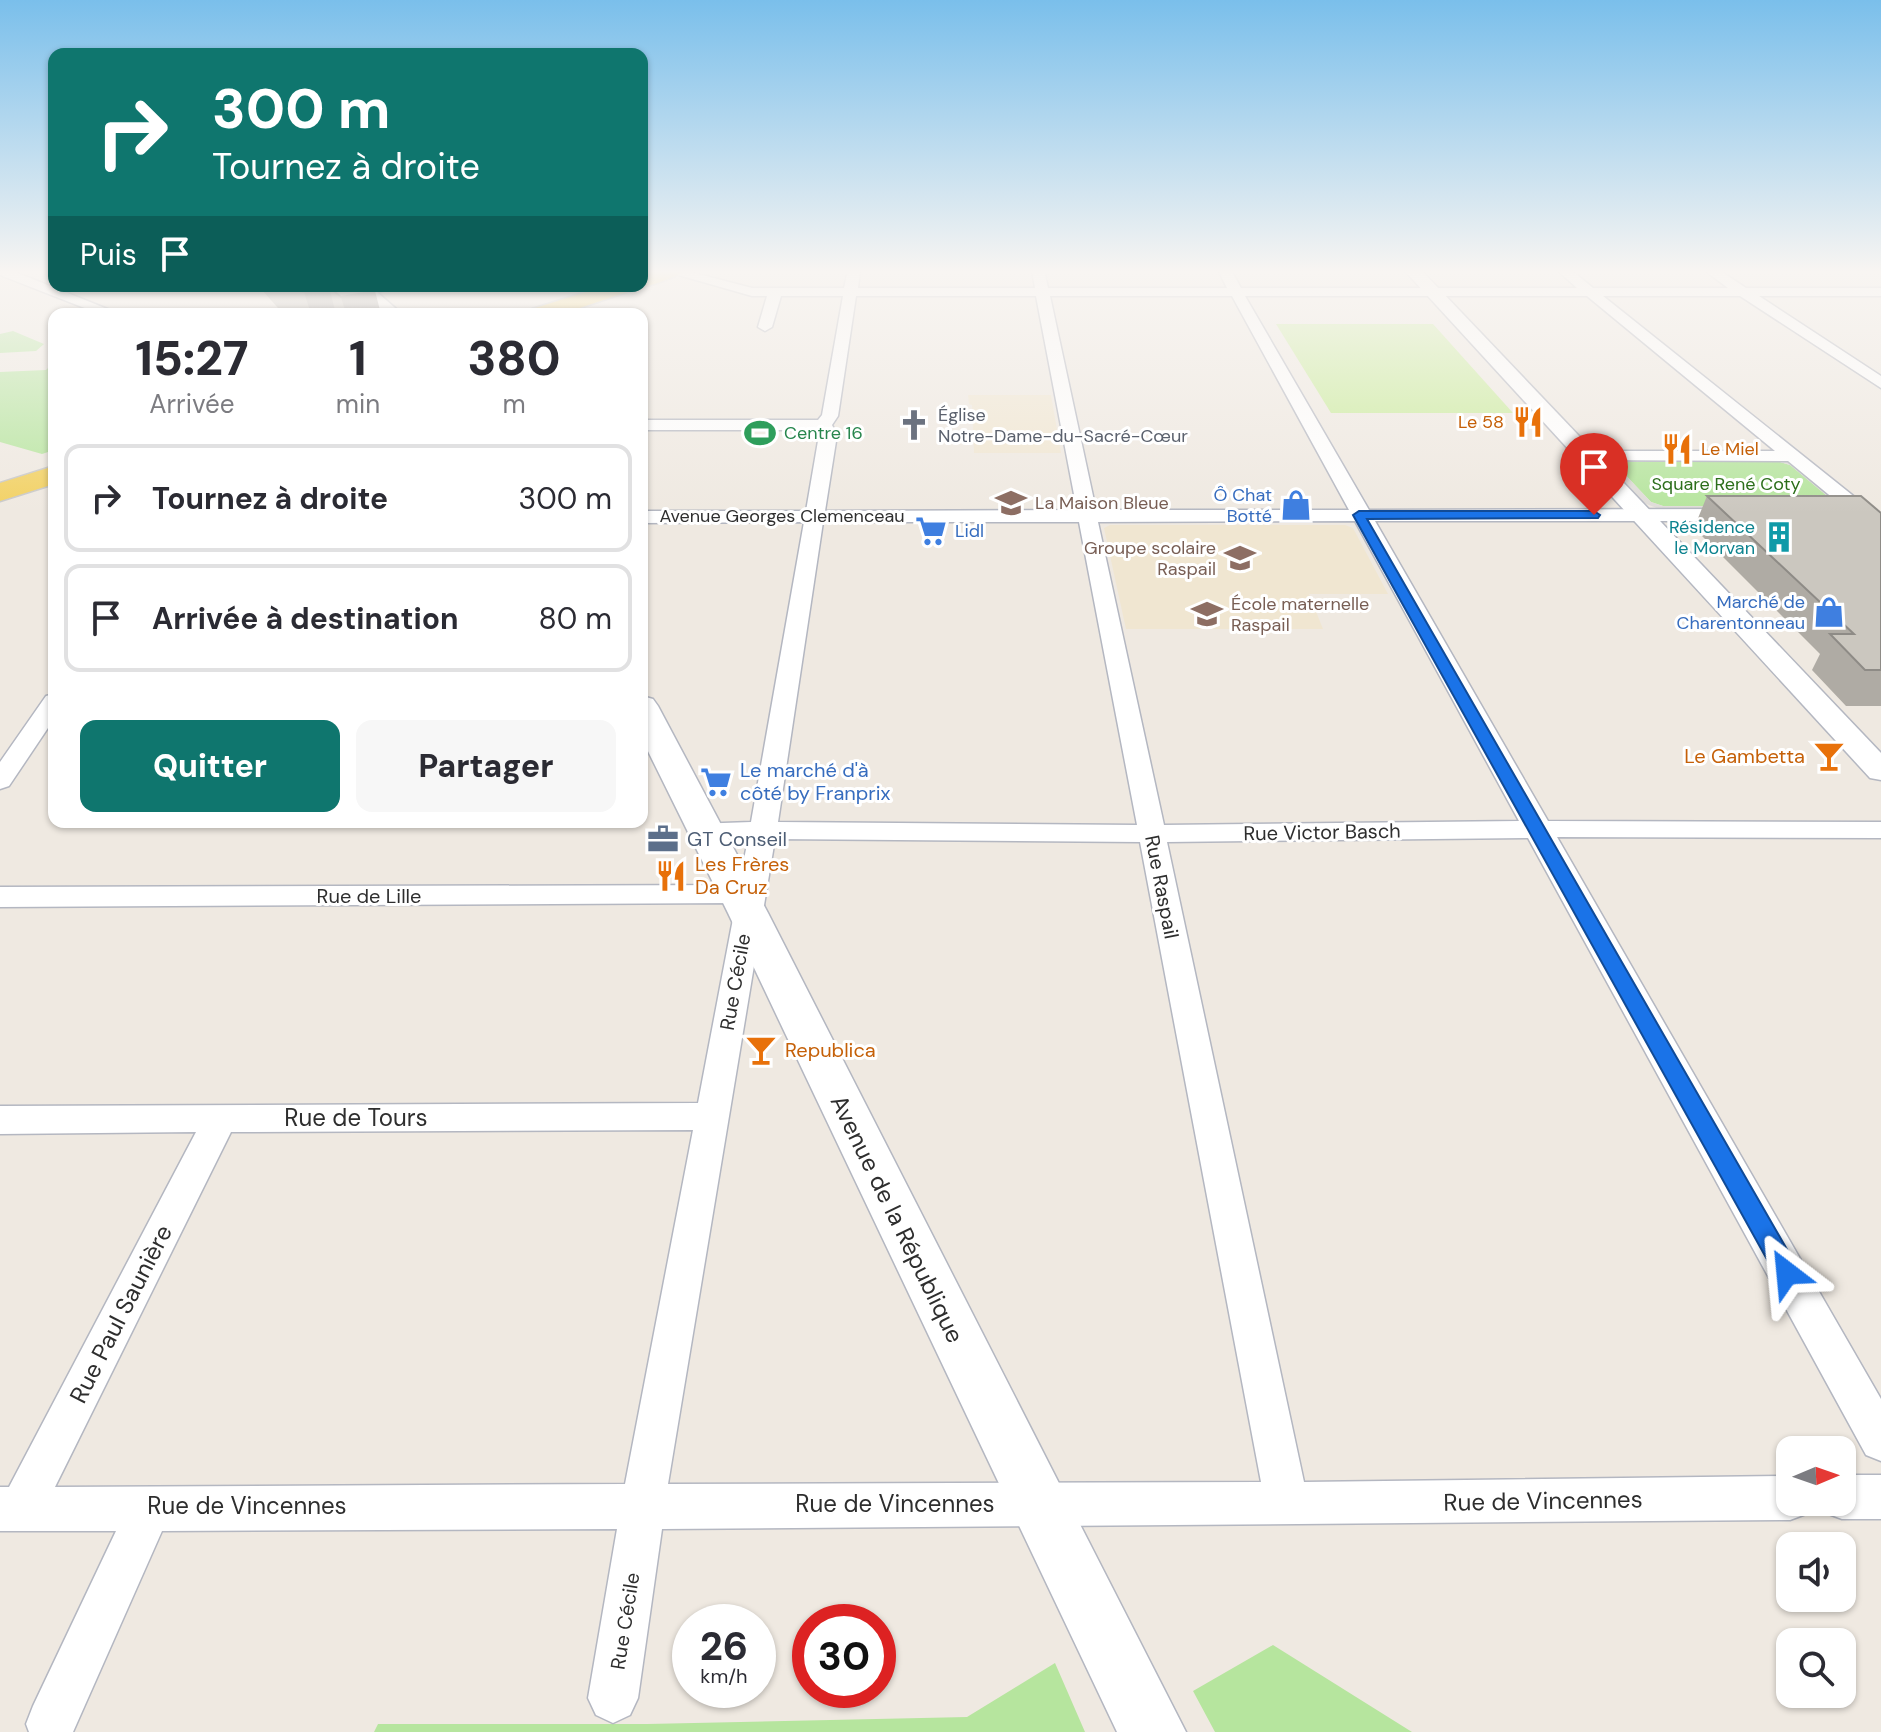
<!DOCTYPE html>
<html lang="fr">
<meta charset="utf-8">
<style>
body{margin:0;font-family:"DM Sans",sans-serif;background:#f7f7f7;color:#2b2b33;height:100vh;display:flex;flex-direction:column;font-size:30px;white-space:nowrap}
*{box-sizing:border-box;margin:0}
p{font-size:26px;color:#7c7c81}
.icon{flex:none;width:44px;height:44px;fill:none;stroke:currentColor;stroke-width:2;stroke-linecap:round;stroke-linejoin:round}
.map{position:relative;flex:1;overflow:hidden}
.details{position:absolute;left:48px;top:308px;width:600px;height:520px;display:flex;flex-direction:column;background:#fff;border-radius:16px;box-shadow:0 2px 6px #0004}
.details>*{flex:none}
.hud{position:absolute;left:48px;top:48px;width:600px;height:244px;border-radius:16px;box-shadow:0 2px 6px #0004;background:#0f766e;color:#fff;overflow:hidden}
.needle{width:52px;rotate:88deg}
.controls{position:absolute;left:1776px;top:1436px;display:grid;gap:16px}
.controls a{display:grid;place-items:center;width:80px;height:80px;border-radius:16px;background:#fff;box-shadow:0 2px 6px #0004;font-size:40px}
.speed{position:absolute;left:672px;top:1604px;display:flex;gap:16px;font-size:40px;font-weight:700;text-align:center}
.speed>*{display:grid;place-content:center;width:104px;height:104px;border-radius:50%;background:#fff;box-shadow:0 2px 6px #0004;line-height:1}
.speed small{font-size:20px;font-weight:400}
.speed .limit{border:12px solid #d22;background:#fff;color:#111}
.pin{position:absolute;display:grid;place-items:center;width:68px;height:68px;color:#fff;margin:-82px -34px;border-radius:50% 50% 50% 0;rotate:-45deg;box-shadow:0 0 8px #0007}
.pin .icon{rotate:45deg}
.me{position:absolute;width:88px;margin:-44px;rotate:331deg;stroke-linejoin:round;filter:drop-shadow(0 0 6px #0008)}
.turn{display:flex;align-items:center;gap:28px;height:168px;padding:0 32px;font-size:36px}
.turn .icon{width:104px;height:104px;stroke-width:2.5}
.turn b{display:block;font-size:56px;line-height:68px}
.then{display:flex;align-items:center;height:76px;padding:0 32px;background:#0003;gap:16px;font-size:30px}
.eta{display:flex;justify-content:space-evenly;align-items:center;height:136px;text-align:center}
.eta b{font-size:48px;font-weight:800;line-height:56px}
.primary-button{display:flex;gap:16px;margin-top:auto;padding:16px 32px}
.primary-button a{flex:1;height:92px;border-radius:16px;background:#0f766e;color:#fff;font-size:32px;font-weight:800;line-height:92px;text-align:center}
.primary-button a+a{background:#f7f7f7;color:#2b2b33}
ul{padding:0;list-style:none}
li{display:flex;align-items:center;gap:24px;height:108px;margin:0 16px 12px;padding:0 16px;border:4px solid #e1e1e2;border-radius:16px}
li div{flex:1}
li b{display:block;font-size:30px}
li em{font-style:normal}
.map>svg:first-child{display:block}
</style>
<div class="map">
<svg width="1881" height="1732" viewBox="0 0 1881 1732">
<rect width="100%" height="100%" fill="#efe9e1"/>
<path fill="#f0e6d1" d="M 968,395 L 1051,395 L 1061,453 L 974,453 L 972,405 L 969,404 Z
M 1110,525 L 1345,525 L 1353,528 L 1388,594 L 1309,594 L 1323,629 L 1126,629 L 1104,528 Z"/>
<path fill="#b6e59e" d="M 13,331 L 44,344 L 36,351 L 0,353 L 0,334 Z
M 49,367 L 54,367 L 54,450 L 42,454 L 0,442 L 0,372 L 46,370 Z
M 1623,462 L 1780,462 L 1790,465 L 1835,502 L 1826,506 L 1663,506 L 1651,502 L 1616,465 Z
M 1273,1645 L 1412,1732 L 1215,1732 L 1193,1691 Z
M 1055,1663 L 1085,1732 L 374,1732 L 378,1724 L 647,1724 L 967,1717 Z"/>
<path fill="#c9ec9a" d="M 1276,324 L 1433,324 L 1513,413 L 1331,413 Z"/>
<path fill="#dfdcd8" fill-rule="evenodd" d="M 1619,461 L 1786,461 L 1837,501 L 1828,509 L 1659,509 L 1639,501 L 1607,468 L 1610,463 ZM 1623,462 L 1780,462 L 1790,465 L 1834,502 L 1826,506 L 1663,506 L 1651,502 L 1617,466 Z"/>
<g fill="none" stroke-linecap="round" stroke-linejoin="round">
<defs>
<path id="minor" d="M 0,270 L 10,270 L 120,314 L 100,314 L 0,275 Z
M 661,270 L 683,270 L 752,288 L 844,288 L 848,270 L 860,270 L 858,288 L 1035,288 L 1032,270 L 1044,270 L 1048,288 L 1227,288 L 1218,270 L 1231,270 L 1241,288 L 1577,288 L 1557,270 L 1571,270 L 1593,288 L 1728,288 L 1704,270 L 1719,270 L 1746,288 L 1881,288 L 1881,296 L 1759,296 L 1881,376 L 1881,388 L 1740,296 L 1603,296 L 1881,518 L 1881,534 L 1874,532 L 1788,461 L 1578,460 L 1575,456 L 1584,451 L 1775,451 L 1587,296 L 1245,296 L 1369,510 L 1737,509 L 1747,515 L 1737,521 L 1375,521 L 1548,821 L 1881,822 L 1881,838 L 1557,837 L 1881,1399 L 1881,1461 L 1866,1455 L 1528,838 L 1167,842 L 1304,1482 L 1790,1476 L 1790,1502 L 1810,1502 L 1806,1514 L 1790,1520 L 662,1529 L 638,1698 L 630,1715 L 613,1723 L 596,1715 L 588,1698 L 617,1529 L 162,1531 L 73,1732 L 29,1732 L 26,1724 L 33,1706 L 116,1531 L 0,1531 L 0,1487 L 9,1487 L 196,1132 L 0,1134 L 0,1106 L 698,1103 L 736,903 L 0,907 L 0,887 L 739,885 L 748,839 L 695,836 L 691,830 L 695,824 L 751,822 L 804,522 L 642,523 L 642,511 L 806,511 L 819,435 L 817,430 L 642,430 L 642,420 L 818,420 L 822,415 L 843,296 L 781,296 L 772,327 L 765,331 L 758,327 L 767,296 L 752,296 ZM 856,296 L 1036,296 L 1077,510 L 825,511 L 837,435 L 832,425 L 838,416 ZM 1050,296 L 1232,296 L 1349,510 L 1096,510 ZM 1355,521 L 1519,821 L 1164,825 L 1098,522 ZM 823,522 L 1079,522 L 1137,825 L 778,822 ZM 775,839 L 1140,842 L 1261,1482 L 668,1484 ZM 693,1130 L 625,1484 L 55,1487 L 231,1132 Z
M 375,286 L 399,286 L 366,296 L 359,292 Z
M 54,694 L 54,719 L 9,786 L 0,789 L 0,762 L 46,696 Z
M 1842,1475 L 1881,1475 L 1881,1519 L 1842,1519 L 1826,1513 L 1822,1502 L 1842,1502 Z"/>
<path id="tertiary" d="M 1404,270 L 1421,270 L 1881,753 L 1881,780 L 1870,778 Z"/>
<path id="secondary" d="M 350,286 L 370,286 L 402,314 L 381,314 Z
M 642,696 L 653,699 L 658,706 L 768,913 L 1186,1732 L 1117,1732 L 728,913 L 642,739 Z"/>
<path id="primary" d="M 653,270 L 683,270 L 680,274 C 667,279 651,288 637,286 L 642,286 L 642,274 Z
M 605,286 L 636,286 L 633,290 L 562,314 L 529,314 L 532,309 Z
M 54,466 L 54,484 L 0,501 L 0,483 Z"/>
</defs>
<use href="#minor" stroke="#b4b7c1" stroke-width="3"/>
<use href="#tertiary" stroke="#b4b7c1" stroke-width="3"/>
<use href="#secondary" stroke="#b4b7c1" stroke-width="3"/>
<use href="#primary" stroke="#c9c9c9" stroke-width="3"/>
<use href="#minor" fill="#fff" fill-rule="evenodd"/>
<use href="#tertiary" fill="#fff" fill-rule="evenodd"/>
<use href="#secondary" fill="#fff" fill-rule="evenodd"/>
<use href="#primary" fill="#f2d163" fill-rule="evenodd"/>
</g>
<path fill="#afaba4" d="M 260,286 L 369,286 L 381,314 L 294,314 L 287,308 L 278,308 L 261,289 Z
M 1707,496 L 1881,513 L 1881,706 L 1846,706 L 1812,670 L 1820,654 L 1694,528 Z"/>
<path fill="#8e8b86" d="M 329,287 L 336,314 L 311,314 L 304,292 Z
M 375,291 L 381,314 L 346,314 L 341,297 Z"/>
<path fill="#cbc7bf" stroke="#8e8b86" stroke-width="2" d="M 291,286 L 369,286 L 375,291 L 341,297 L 329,287 L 304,292 L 296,290 Z
M 1707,496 L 1861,496 L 1881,513 L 1881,670 L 1865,670 L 1830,634 L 1854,634 Z"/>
<linearGradient id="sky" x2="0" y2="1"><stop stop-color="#7abfeb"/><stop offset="0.53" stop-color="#f8f5f2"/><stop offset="1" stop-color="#f8f5f2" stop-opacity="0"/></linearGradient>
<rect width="1881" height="513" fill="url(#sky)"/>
<path fill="#1a73e8" stroke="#114b97" stroke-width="2" d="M 1594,511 L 1600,515 L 1598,518 L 1367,519 L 1796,1265 L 1800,1273 L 1796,1281 L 1787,1284 L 1779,1281 L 1353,515 L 1359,511 Z"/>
<defs>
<symbol id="restaurant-bare" viewBox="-9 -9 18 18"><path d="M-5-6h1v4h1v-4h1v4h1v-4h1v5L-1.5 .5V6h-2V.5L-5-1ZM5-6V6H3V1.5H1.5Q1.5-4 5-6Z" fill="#e8710a" stroke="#fff" stroke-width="2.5" paint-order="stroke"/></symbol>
<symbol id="church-bare" viewBox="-9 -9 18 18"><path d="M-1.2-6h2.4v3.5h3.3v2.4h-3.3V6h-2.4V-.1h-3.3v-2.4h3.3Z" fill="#6b7280" stroke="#fff" stroke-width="2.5" paint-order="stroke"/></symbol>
<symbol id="stadium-bare" viewBox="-9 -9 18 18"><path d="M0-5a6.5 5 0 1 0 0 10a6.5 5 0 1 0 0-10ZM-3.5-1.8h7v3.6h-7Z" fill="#2e9e5b" stroke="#fff" stroke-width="2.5" paint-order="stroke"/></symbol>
<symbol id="school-bare" viewBox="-9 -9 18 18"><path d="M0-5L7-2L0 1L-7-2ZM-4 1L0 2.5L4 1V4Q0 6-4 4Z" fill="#8d6e63" stroke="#fff" stroke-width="2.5" paint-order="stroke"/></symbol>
<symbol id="shop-bare" viewBox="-9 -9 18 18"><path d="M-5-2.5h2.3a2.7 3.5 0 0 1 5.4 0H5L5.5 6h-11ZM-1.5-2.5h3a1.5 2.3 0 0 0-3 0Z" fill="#3f7fe0" stroke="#fff" stroke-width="2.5" paint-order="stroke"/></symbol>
<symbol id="supermarket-bare" viewBox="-9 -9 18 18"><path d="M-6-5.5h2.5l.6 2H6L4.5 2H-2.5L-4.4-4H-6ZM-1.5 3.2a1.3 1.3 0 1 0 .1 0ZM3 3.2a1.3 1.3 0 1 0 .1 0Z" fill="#3f7fe0" stroke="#fff" stroke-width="2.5" paint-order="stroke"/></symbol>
<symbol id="building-bare" viewBox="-9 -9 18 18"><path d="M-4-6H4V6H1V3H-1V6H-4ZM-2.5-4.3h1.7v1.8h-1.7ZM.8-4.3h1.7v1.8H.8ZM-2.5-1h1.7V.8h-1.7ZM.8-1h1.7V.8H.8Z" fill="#0f9aa8" stroke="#fff" stroke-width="2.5" paint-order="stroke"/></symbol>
<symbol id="bar-bare" viewBox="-9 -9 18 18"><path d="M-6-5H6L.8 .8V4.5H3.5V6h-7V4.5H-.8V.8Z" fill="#e8710a" stroke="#fff" stroke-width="2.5" paint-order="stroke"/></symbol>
<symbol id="office-bare" viewBox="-9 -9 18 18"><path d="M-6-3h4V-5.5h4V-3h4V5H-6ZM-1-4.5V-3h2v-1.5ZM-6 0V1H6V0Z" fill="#5c6f8a" stroke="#fff" stroke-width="2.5" paint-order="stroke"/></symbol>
</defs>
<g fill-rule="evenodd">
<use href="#restaurant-bare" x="1506" y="400" width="44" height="44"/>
<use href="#church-bare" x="892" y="403" width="44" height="44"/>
<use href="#stadium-bare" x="738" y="411" width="44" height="44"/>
<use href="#restaurant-bare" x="1655" y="427" width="44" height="44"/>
<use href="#school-bare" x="989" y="481" width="44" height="44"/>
<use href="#shop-bare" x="1274" y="483" width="44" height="44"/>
<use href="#supermarket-bare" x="909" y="509" width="44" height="44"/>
<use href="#building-bare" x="1757" y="515" width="44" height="44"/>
<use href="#school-bare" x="1218" y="536" width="44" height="44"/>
<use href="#shop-bare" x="1807" y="590" width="44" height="44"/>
<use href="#school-bare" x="1185" y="592" width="44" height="44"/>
<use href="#bar-bare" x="1807" y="734" width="44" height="44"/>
<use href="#supermarket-bare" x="694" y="760" width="44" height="44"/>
<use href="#office-bare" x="641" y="817" width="44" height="44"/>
<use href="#restaurant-bare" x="649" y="854" width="44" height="44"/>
<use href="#bar-bare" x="739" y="1028" width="44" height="44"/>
</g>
<g text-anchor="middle" stroke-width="6" stroke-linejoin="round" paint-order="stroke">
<g font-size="18" fill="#5b616d" stroke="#fff" text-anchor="start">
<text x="938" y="421">Église<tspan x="938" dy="21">Notre-Dame-du-Sacré-Cœur</tspan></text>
</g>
<g font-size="18" fill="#c56008" stroke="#fff" text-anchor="end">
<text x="1504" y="428">Le 58</text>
<text x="1701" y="455" text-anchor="start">Le Miel</text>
</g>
<g font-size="18" fill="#27864d" stroke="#fff" text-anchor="start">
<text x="784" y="439">Centre 16</text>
</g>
<g font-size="18" fill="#2c6e1b" stroke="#fff">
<text x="1726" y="490">Square René Coty</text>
</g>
<g font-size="18" fill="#366cbe" stroke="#fff" text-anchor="end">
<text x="1272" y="501">Ô Chat<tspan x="1272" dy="21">Botté</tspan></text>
<text x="955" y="537" text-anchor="start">Lidl</text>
<text x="1805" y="608">Marché de<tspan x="1805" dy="21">Charentonneau</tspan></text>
</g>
<g font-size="18" fill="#785e54" stroke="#fff" text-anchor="start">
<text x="1035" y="509">La Maison Bleue</text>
<text x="1216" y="554" text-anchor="end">Groupe scolaire<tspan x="1216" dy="21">Raspail</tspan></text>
<text x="1231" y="610">École maternelle<tspan x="1231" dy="21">Raspail</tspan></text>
</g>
<g font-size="18" fill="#2e2e2e" stroke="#fff">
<text x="782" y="522">Avenue Georges Clemenceau</text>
</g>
<g font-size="18" fill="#0d838f" stroke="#fff" text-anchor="end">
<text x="1755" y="533">Résidence<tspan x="1755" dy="21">le Morvan</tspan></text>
</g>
<g font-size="20" fill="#c56008" stroke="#fff" text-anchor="start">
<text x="1805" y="763" text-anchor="end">Le Gambetta</text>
<text x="695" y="871">Les Frères<tspan x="695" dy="23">Da Cruz</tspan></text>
<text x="785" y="1057">Republica</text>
</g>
<g font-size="20" fill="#366cbe" stroke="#fff" text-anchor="start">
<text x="740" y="777">Le marché d'à<tspan x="740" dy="23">côté by Franprix</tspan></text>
</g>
<g font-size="20" fill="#2e2e2e" stroke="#fff">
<text transform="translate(1322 832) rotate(-1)" y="7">Rue Victor Basch</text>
<text transform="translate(1162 887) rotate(79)" y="7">Rue Raspail</text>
<text x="369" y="903">Rue de Lille</text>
<text transform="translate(735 982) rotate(-80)" y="7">Rue Cécile</text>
<text transform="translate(625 1621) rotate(-81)" y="7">Rue Cécile</text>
</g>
<g font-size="20" fill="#4e5e75" stroke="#fff" text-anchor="start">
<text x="687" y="846">GT Conseil</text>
</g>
<g font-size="24" fill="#2e2e2e" stroke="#fff">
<text x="356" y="1126">Rue de Tours</text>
<text transform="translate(897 1219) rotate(64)" y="8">Avenue de la République</text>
<text transform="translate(121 1314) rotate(-63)" y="8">Rue Paul Saunière</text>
<text transform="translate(1543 1501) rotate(-1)" y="8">Rue de Vincennes</text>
<text x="895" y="1512">Rue de Vincennes</text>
<text x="247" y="1514">Rue de Vincennes</text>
</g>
</g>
</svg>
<div class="controls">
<a><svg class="needle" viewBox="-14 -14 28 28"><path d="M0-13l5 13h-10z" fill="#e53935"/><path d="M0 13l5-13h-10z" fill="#7c7c81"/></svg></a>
<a><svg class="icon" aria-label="sound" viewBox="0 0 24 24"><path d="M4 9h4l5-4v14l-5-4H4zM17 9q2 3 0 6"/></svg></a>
<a><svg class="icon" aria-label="search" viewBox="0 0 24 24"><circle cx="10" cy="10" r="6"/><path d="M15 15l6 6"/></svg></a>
</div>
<div class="speed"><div>26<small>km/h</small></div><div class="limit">30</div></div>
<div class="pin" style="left:1594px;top:515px;background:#d93025"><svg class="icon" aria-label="arrive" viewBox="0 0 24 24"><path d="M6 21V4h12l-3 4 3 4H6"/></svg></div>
<svg class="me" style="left:1787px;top:1273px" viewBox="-20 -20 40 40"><path d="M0-17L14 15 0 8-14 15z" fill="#1a73e8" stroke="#fff" stroke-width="4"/></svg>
<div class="hud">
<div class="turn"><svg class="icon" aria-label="right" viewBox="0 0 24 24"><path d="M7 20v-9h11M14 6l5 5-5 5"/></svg><div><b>300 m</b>Tournez à droite</div></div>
<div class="then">Puis<svg class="icon" aria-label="arrive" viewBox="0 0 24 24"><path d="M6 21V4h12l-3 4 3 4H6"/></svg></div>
</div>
<section class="details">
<div class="eta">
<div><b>15:27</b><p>Arrivée</p></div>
<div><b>1</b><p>min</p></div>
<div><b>380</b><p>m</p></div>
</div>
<ul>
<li><svg class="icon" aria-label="right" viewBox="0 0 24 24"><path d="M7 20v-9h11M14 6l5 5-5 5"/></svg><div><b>Tournez à droite</b></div><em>300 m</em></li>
<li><svg class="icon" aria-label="arrive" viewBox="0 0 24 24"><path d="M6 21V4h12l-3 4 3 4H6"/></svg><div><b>Arrivée à destination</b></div><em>80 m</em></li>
</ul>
<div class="primary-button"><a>Quitter</a><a>Partager</a></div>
</section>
</div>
